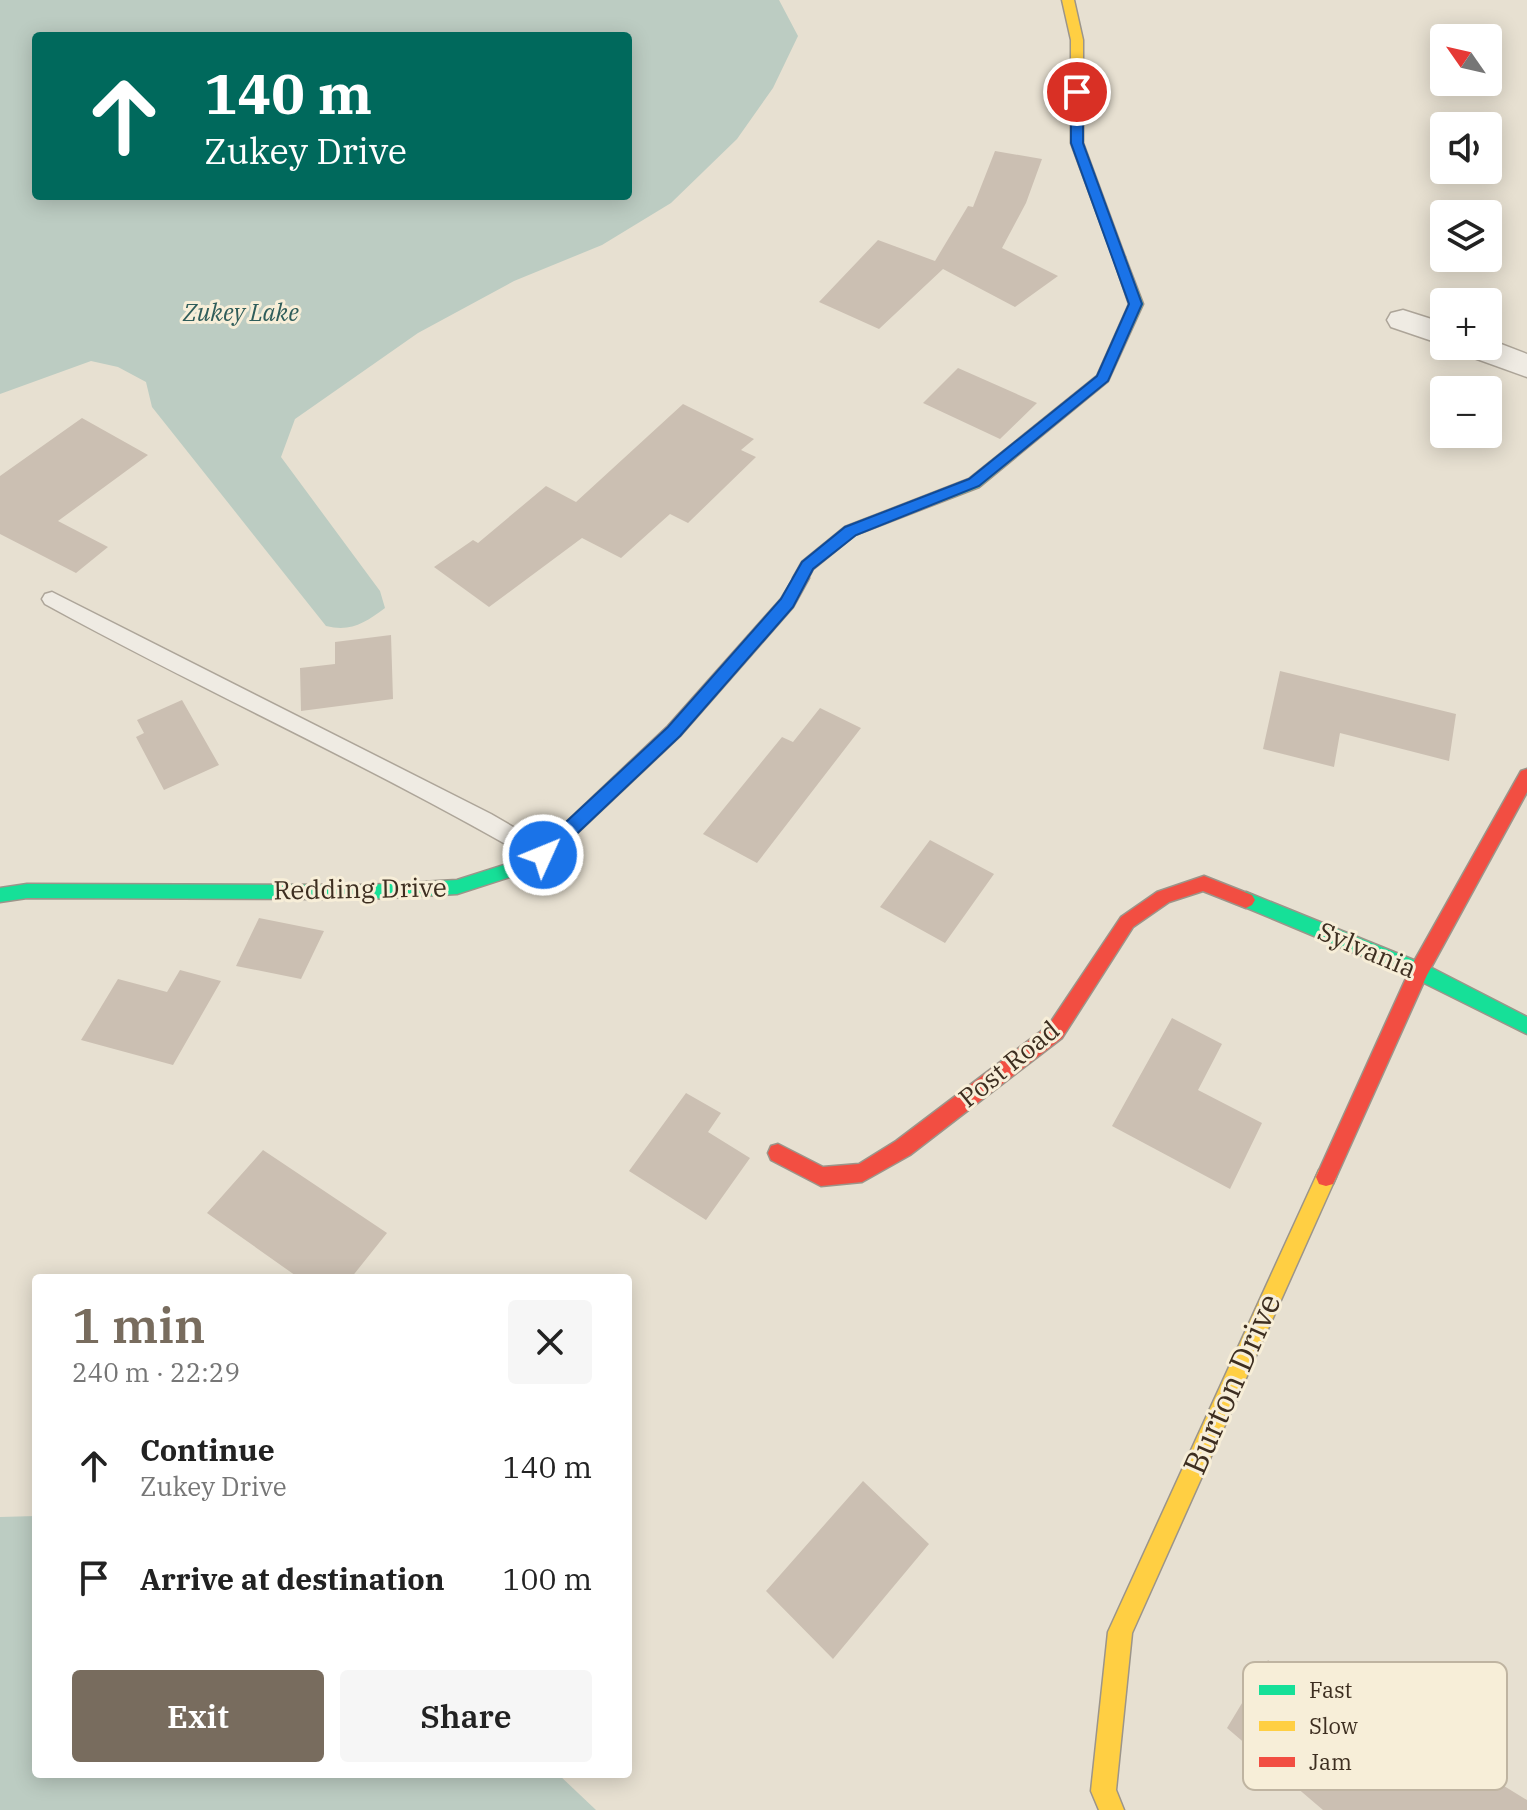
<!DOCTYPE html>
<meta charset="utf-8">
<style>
body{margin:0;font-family:"IBM Plex Serif",serif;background:#f6f6f6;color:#222;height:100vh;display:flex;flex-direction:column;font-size:30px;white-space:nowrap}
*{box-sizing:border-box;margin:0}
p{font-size:26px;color:#767676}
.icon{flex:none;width:44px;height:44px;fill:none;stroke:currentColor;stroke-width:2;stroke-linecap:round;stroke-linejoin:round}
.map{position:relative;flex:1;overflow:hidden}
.details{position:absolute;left:32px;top:1274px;width:600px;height:504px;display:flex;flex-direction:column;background:#fff;border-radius:8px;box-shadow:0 4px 20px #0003}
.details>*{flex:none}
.guide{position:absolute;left:32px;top:32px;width:600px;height:168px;border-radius:8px;box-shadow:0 4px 20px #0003;background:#00695c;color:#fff;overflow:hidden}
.needle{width:52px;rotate:304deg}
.tools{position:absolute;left:1430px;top:24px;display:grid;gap:16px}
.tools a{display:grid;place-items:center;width:72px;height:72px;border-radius:8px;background:#fff;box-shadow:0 4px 20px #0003;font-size:40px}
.pin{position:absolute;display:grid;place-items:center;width:68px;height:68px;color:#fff;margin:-34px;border:4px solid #fff;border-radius:50%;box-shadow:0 2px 8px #0007}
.me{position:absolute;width:88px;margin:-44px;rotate:46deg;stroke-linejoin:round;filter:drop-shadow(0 0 6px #0008)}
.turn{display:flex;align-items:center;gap:28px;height:168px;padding:0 40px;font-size:36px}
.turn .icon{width:104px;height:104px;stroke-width:2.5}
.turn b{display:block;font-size:56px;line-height:68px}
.round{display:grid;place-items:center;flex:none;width:84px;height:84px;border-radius:8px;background:#f6f6f6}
.head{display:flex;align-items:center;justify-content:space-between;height:136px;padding:0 40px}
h1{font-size:48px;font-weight:600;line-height:60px;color:#786c5e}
.action{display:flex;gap:16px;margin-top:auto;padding:16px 40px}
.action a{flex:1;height:92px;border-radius:8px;background:#786c5e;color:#fff;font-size:32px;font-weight:600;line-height:92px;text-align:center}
.action a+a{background:#f6f6f6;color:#222}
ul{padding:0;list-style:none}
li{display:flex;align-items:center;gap:24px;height:112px;padding:0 40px}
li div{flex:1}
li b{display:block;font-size:30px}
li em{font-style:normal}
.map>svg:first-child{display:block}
</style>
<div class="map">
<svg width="1527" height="1810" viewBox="0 0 1527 1810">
<rect width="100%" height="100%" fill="#e7e0d1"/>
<path fill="#bcccc2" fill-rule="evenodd" d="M 0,0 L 779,0 L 798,36 L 773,88 L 737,139 L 671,203 L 602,245 L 514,281 L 418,333 L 295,419 L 281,457 L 380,591 L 385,608 C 365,623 351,632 326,626 L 152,407 L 146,382 L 118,367 L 91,361 L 0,394 ZM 36,36 L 628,36 L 628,196 L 36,196 Z
M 36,1516 L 36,1774 L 558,1774 L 596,1810 L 0,1810 L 0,1517 Z"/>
<path fill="#cbbfb2" d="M 995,151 L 1042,159 L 1026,203 L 1002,248 L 1058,276 L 1015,307 L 943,269 L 879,329 L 819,302 L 878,240 L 935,261 L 968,206 L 973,207 Z
M 958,368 L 1037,403 L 1000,439 L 923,403 Z
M 683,404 L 754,439 L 741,450 L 756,457 L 688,523 L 670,514 L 621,558 L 582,538 L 489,607 L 434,567 L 473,540 L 478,543 L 546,486 L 576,502 Z
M 82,418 L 148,455 L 58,521 L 108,547 L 76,573 L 0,534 L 0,476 Z
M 391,635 L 393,699 L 301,711 L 300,668 L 335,664 L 335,642 Z
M 1280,671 L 1456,714 L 1449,761 L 1340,733 L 1334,767 L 1263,749 Z
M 182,700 L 219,765 L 164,790 L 136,737 L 144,733 L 137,720 Z
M 820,708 L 861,728 L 757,863 L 703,834 L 782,737 L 793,742 Z
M 930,840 L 994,874 L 945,943 L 880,907 Z
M 259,918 L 324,931 L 301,979 L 236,966 Z
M 180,970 L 221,981 L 173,1065 L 81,1040 L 118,979 L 167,992 Z
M 1172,1018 L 1222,1044 L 1198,1090 L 1262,1123 L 1230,1189 L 1112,1126 Z
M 686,1093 L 721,1113 L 708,1132 L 750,1158 L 706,1220 L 629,1171 Z
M 263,1150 L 387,1233 L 351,1278 L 299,1278 L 207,1213 Z
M 863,1481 L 929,1544 L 833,1659 L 766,1591 Z
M 1268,1660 L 1397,1766 L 1409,1728 L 1527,1800 L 1527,1810 L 1323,1810 L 1227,1728 Z"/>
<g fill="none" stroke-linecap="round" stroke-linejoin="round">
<defs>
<path id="lane" d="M 52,592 L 491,814 L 551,849 L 554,855 L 551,861 L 535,861 C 376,768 207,693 45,604 L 42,599 L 45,594 Z"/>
<path id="street" d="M 1403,310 L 1444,323 L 1444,345 L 1391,327 L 1387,320 L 1391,313 Z
M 1488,339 L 1527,354 L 1527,377 L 1463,354 L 1458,346 L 1488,346 Z"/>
<path id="fast" d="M 1119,253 L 1125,257 L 1143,304 L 1108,381 L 979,487 L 855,535 L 813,569 L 806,582 L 796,582 L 793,578 L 802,562 L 845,527 L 969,479 L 1097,376 L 1129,304 L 1113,257 Z
M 565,827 L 571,829 L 574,834 L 571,839 L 538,868 L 457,894 L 367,899 L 27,898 L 0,902 L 0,888 L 27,884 L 367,885 L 457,880 L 526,858 Z
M 1246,892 L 1426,965 L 1527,1017 L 1527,1034 L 1412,977 L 1240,905 L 1237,900 L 1240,895 Z"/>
<path id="slow" d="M 1062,0 L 1074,0 L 1083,40 L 1083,143 L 1125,257 L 1119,261 L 1113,257 L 1071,143 L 1071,40 Z
M 1326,1168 L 1333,1170 L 1336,1177 L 1132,1633 L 1116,1790 L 1124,1810 L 1099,1810 L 1091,1791 L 1108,1632 L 1319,1170 Z"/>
<path id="jam" d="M 801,572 L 809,578 L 793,607 L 680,736 L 571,839 L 559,839 L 556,834 L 559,829 L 668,726 L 781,599 L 796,574 Z
M 1527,769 L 1527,792 L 1427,975 L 1333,1184 L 1326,1186 L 1319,1184 L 1316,1177 L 1412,965 L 1521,771 Z
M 1204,876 L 1252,895 L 1255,900 L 1252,905 L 1246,908 L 1203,891 L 1169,902 L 1133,927 L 1062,1038 L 910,1155 L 862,1182 L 821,1186 L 771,1160 L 768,1153 L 771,1146 L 778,1144 L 823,1167 L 859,1164 L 896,1141 L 1048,1026 L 1121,917 L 1157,892 Z"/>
</defs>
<use href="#lane" stroke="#ada599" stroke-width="3"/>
<use href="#street" stroke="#ada599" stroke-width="3"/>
<use href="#fast" stroke="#9c958a" stroke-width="3"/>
<use href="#slow" stroke="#9c958a" stroke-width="3"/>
<use href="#jam" stroke="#9c958a" stroke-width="3"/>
<use href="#lane" fill="#efebe3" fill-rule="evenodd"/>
<use href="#street" fill="#efebe3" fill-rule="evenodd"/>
<use href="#fast" fill="#16e098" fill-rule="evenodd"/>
<use href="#slow" fill="#ffcf43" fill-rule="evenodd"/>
<use href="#jam" fill="#f24e42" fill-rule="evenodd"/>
</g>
<path fill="#1a73e8" stroke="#114b97" stroke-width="2" d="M 1077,88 L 1083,92 L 1083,143 L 1142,304 L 1108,381 L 979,486 L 856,535 L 813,569 L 793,607 L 680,736 L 549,860 L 536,860 L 536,850 L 668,727 L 781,599 L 802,562 L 845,527 L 969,479 L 1097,376 L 1129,304 L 1071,143 L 1071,92 Z"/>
<g text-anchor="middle" stroke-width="6" stroke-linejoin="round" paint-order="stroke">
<g font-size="24" font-style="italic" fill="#2f5d5a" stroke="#f7eed8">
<text x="241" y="321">Zukey Lake</text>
</g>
<g font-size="26" fill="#3d2e20" stroke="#f7eed8">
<text transform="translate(360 889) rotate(-1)" y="9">Redding Drive</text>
<text transform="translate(1367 950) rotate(23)" y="9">Sylvania</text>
<text transform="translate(1009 1064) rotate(-39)" y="9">Post Road</text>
</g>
<g font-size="32" fill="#3d2e20" stroke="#f7eed8">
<text transform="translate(1232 1384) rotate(-66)" y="11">Burton Drive</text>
</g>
</g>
<rect x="1243" y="1662" width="264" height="128" rx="12" fill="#f7eed8" stroke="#bfb4a1" stroke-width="2"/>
<rect x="1259" y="1685" width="36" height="10" fill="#16e098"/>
<rect x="1259" y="1721" width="36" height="10" fill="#ffcf43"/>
<rect x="1259" y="1757" width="36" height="10" fill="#f24e42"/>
<g font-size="22" fill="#3d2e20">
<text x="1309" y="1698">Fast</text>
<text x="1309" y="1734">Slow</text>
<text x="1309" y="1770">Jam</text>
</g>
</svg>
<div class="tools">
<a><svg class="needle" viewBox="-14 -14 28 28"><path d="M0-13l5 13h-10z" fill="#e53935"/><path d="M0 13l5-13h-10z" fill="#767676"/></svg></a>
<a><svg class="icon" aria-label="sound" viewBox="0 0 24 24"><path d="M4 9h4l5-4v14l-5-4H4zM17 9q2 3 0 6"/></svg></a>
<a><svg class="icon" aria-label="layers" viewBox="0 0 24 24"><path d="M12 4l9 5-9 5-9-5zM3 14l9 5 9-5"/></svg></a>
<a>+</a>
<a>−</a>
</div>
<div class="pin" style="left:1077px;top:92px;background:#d93025"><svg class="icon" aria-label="arrive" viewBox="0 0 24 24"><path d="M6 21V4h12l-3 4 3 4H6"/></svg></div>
<svg class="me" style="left:543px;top:855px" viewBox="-20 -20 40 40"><circle r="17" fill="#1a73e8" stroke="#fff" stroke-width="3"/><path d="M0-11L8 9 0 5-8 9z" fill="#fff"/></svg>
<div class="guide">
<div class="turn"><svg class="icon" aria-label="ahead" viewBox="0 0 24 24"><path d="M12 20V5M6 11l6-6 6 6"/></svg><div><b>140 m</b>Zukey Drive</div></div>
</div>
<section class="details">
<div class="head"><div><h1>1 min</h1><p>240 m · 22:29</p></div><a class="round"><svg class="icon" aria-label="close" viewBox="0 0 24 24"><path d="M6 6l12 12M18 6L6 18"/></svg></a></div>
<ul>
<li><svg class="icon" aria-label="ahead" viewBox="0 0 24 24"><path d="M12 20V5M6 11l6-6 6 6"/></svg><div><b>Continue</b><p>Zukey Drive</p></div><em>140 m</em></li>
<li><svg class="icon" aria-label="arrive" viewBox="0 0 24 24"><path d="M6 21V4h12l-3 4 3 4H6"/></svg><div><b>Arrive at destination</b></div><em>100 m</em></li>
</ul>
<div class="action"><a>Exit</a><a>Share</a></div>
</section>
</div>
